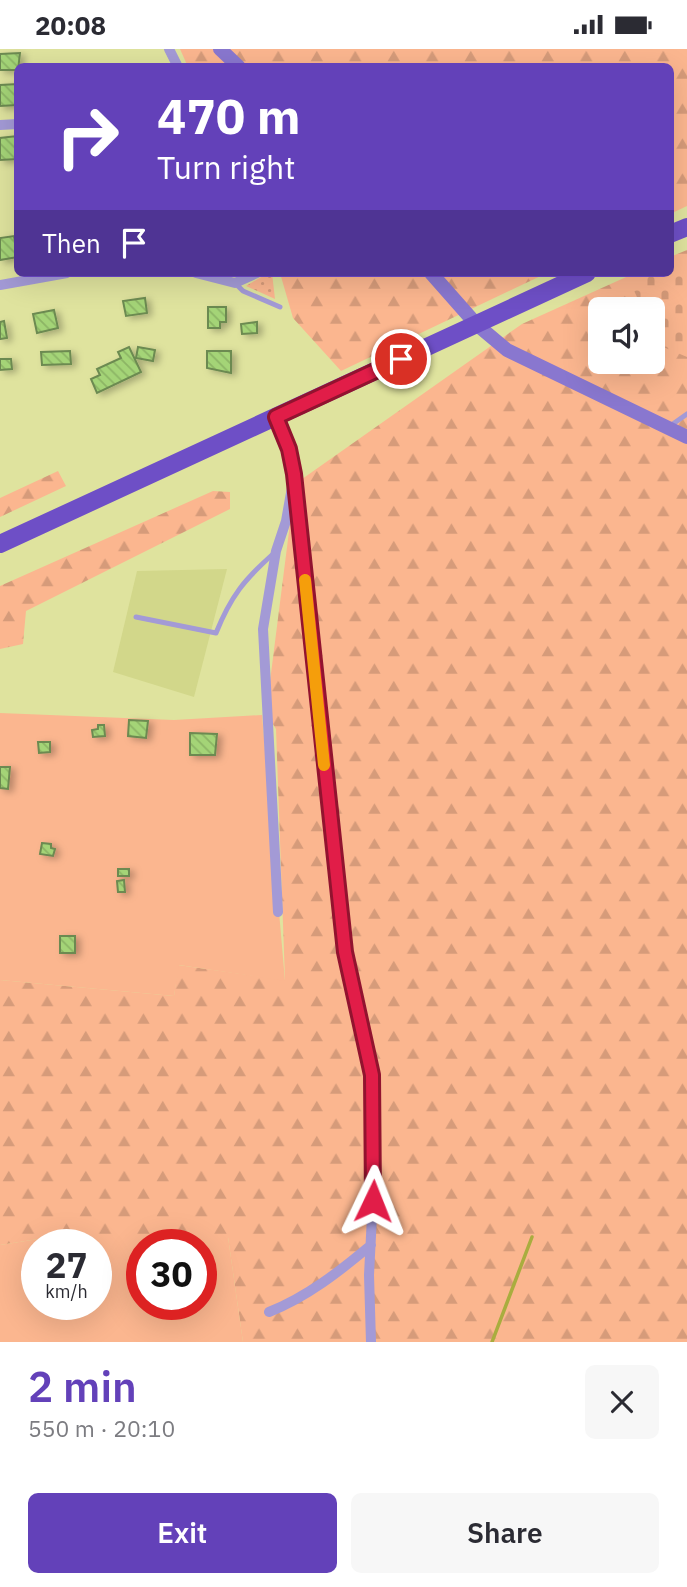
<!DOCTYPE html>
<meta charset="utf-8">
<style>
body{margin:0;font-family:"IBM Plex Sans",sans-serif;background:#f7f7f7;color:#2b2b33;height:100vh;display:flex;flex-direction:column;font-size:26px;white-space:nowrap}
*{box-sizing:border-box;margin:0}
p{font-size:23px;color:#7c7c81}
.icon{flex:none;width:38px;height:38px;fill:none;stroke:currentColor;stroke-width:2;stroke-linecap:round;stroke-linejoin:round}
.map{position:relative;height:1293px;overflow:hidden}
.details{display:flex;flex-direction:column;background:#fff;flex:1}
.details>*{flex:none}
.hud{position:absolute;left:14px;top:14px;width:660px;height:214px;border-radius:10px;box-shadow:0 7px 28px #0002;background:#6341b9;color:#fff;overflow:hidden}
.controls{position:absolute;left:588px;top:248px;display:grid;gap:14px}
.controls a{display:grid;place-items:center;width:77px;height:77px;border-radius:10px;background:#fff;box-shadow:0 7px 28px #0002;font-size:35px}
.speed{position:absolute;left:21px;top:1180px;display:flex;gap:14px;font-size:35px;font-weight:700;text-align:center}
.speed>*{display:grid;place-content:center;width:91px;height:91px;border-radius:50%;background:#fff;box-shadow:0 7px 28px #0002;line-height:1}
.speed small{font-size:18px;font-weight:400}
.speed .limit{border:10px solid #d22;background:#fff;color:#111}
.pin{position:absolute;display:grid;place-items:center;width:60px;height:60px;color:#fff;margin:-30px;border:4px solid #fff;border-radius:50%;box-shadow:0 2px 7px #0007}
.me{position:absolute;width:77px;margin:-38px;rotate:2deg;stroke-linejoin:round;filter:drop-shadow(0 0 5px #0008)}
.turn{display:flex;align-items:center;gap:24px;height:147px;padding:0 28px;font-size:32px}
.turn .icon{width:91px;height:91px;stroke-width:2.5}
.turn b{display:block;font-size:49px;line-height:60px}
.then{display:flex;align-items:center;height:66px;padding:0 28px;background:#0003;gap:14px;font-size:26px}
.round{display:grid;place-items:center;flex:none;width:74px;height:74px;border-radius:10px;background:#f7f7f7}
.head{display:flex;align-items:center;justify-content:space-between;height:119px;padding:0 28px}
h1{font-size:42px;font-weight:600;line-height:52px;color:#6341b9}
.cta{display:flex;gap:14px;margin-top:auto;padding:14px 28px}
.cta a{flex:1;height:80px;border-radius:10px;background:#6341b9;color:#fff;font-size:28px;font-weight:600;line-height:80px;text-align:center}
.cta a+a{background:#f7f7f7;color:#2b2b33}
.status{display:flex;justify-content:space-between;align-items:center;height:49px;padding:0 35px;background:#fff;direction:ltr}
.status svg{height:19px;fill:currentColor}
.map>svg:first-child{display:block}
</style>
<div class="status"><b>20:08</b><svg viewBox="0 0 49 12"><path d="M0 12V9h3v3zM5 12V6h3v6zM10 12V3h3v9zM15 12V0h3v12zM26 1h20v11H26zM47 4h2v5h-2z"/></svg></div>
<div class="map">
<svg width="687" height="1293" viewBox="0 0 687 1293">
<defs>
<pattern id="grass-dots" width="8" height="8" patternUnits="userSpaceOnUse" patternTransform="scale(1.75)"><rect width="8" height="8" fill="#fbb68f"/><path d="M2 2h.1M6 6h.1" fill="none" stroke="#d69b7a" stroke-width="1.8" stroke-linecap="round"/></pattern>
<pattern id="forest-firs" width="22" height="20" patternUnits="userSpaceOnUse" patternTransform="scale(1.75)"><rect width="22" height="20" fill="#fbb68f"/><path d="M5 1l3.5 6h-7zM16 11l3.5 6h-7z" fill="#d69b7a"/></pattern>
<pattern id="cemetery-stones" width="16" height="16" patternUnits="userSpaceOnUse" patternTransform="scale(1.75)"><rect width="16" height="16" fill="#fbb68f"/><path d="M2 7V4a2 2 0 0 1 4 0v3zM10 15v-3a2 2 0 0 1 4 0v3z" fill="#d69b7a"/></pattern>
<pattern id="building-back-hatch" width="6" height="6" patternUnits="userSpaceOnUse" patternTransform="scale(1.75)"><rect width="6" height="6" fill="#a4d477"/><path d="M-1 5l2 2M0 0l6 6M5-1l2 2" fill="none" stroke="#8cb565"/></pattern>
<filter id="shadow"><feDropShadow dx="4.5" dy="2.5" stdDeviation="3.5" flood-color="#0004"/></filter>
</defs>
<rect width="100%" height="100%" fill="#dfe39e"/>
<path fill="#d2d78a" d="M 227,520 L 194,648 L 113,623 L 137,522 Z"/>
<path fill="url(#grass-dots)" d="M 268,224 L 272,224 L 275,250 L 246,237 Z"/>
<path fill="url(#forest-firs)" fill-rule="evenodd" d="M 180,0 L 687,0 L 687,157 L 670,165 L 670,18 L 188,18 Z
M 687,201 L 687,1293 L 243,1293 L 228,1188 L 51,1188 L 0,1196 L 0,931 L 174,947 L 178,916 L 285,931 L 276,680 L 266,664 L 295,435 L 522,275 L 635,224 L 670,224 L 670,208 ZM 600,261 L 653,261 L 653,313 L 600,313 Z
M 280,224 L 547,224 L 341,322 L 293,269 Z
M 58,422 L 66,437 L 0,468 L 0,449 Z
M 213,442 L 230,443 L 230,460 L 26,562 L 23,595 L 0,600 L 0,537 Z"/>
<path fill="url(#cemetery-stones)" d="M 687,208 L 687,308 L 661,297 L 653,280 L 653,261 L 643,261 L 630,233 L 651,224 L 670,224 L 670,215 Z"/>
<path fill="#fbb68f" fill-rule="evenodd" d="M 0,664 L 174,671 L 262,666 L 285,932 L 179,916 L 174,947 L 0,931 Z
M 51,1188 L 228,1188 L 243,1293 L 0,1293 L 0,1196 ZM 37,1195 L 96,1195 L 96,1255 L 37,1255 ZM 142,1195 L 201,1195 L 201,1255 L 142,1255 Z"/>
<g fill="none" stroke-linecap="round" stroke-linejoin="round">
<path stroke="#a9ad3f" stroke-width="3.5" d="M 492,1293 L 532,1188"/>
</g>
<path fill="url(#building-back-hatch)" stroke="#6c8a51" stroke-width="2" filter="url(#shadow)" d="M 20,4 L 18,21 L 0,21 L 0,5 Z
M 18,35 L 18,56 L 0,57 L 0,36 Z
M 17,87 L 18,110 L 0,111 L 0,89 Z
M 14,187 L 18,208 L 0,211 L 0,189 Z
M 145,249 L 147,264 L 126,267 L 123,252 Z
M 208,258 L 226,258 L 226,273 L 220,273 L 220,279 L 208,279 Z
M 54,261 L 58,279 L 37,284 L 33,265 Z
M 4,272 L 7,289 L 0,290 L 0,273 Z
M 257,273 L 257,284 L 242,285 L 241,275 Z
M 129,298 L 141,323 L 97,344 L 91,330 L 100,326 L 97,320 L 121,309 L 118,303 Z
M 138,298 L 155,301 L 153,312 L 136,309 Z
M 70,302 L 71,315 L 42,316 L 41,303 Z
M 207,302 L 231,302 L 231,324 L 207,319 Z
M 0,310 L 11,310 L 12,320 L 0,321 Z
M 129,671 L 148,672 L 146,689 L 128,687 Z
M 98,676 L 104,676 L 105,687 L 93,688 L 92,681 L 98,680 Z
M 190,684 L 217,685 L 215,706 L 190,706 Z
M 38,693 L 50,693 L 50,703 L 39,704 Z
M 0,718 L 10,718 L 8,740 L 0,739 Z
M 42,794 L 51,795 L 51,799 L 55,800 L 53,807 L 40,805 Z
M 118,820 L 129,820 L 129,827 L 118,827 Z
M 124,831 L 125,843 L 118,843 L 117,832 Z
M 60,887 L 75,887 L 75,904 L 60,904 Z"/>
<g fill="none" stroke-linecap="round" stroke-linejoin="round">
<path stroke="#a39ad6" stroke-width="5" d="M 235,234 L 243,242 L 280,258
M 670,377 L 687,365
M 136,568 L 216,584 C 231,547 244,531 273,505"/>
<path stroke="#a39ad6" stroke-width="10" d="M 169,0 L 178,18
M 0,76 L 18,75
M 196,224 L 235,234 L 257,224
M 0,236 L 67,224
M 276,368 L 289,400 L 294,425 L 345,903 L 372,1026 L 375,1108 L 369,1226 L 371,1293
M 278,863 L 263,580 L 276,502 L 286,472 L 292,438
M 269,1263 C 307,1248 340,1222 371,1196"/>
<path stroke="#8977cf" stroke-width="14" d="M 220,0 L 239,18
M 431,224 L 476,275 L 507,301 L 687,388"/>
<path stroke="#6e4fc6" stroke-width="18" d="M 670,185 L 687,178
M 0,495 L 587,224"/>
</g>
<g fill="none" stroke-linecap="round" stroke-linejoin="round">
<defs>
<path id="route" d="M 373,1152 L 372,1026 L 345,903 L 294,425 L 289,400 L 276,368 L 401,310"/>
</defs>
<use href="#route" stroke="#92132f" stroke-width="18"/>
<use href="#route" stroke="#e11d48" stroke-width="12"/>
<path stroke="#f59e0b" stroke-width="12" d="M 305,531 L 324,716"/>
</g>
</svg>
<div class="controls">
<a><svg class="icon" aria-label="sound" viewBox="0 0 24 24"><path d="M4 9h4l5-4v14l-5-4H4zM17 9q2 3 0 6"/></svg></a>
</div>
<div class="speed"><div>27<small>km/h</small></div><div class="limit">30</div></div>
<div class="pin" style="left:401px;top:310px;background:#d93025"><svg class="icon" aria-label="arrive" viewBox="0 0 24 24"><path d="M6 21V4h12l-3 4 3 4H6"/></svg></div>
<svg class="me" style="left:373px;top:1152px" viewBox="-20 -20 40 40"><path d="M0-17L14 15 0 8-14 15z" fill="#e11d48" stroke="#fff" stroke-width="4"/></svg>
<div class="hud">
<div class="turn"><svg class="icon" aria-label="right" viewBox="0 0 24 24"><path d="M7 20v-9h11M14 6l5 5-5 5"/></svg><div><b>470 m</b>Turn right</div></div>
<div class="then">Then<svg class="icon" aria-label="arrive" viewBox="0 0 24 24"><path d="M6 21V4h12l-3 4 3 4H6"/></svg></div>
</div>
</div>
<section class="details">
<div class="head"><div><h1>2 min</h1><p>550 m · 20:10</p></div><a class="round"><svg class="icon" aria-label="close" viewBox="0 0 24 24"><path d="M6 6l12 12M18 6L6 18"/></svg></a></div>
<div class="cta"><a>Exit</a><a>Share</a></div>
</section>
